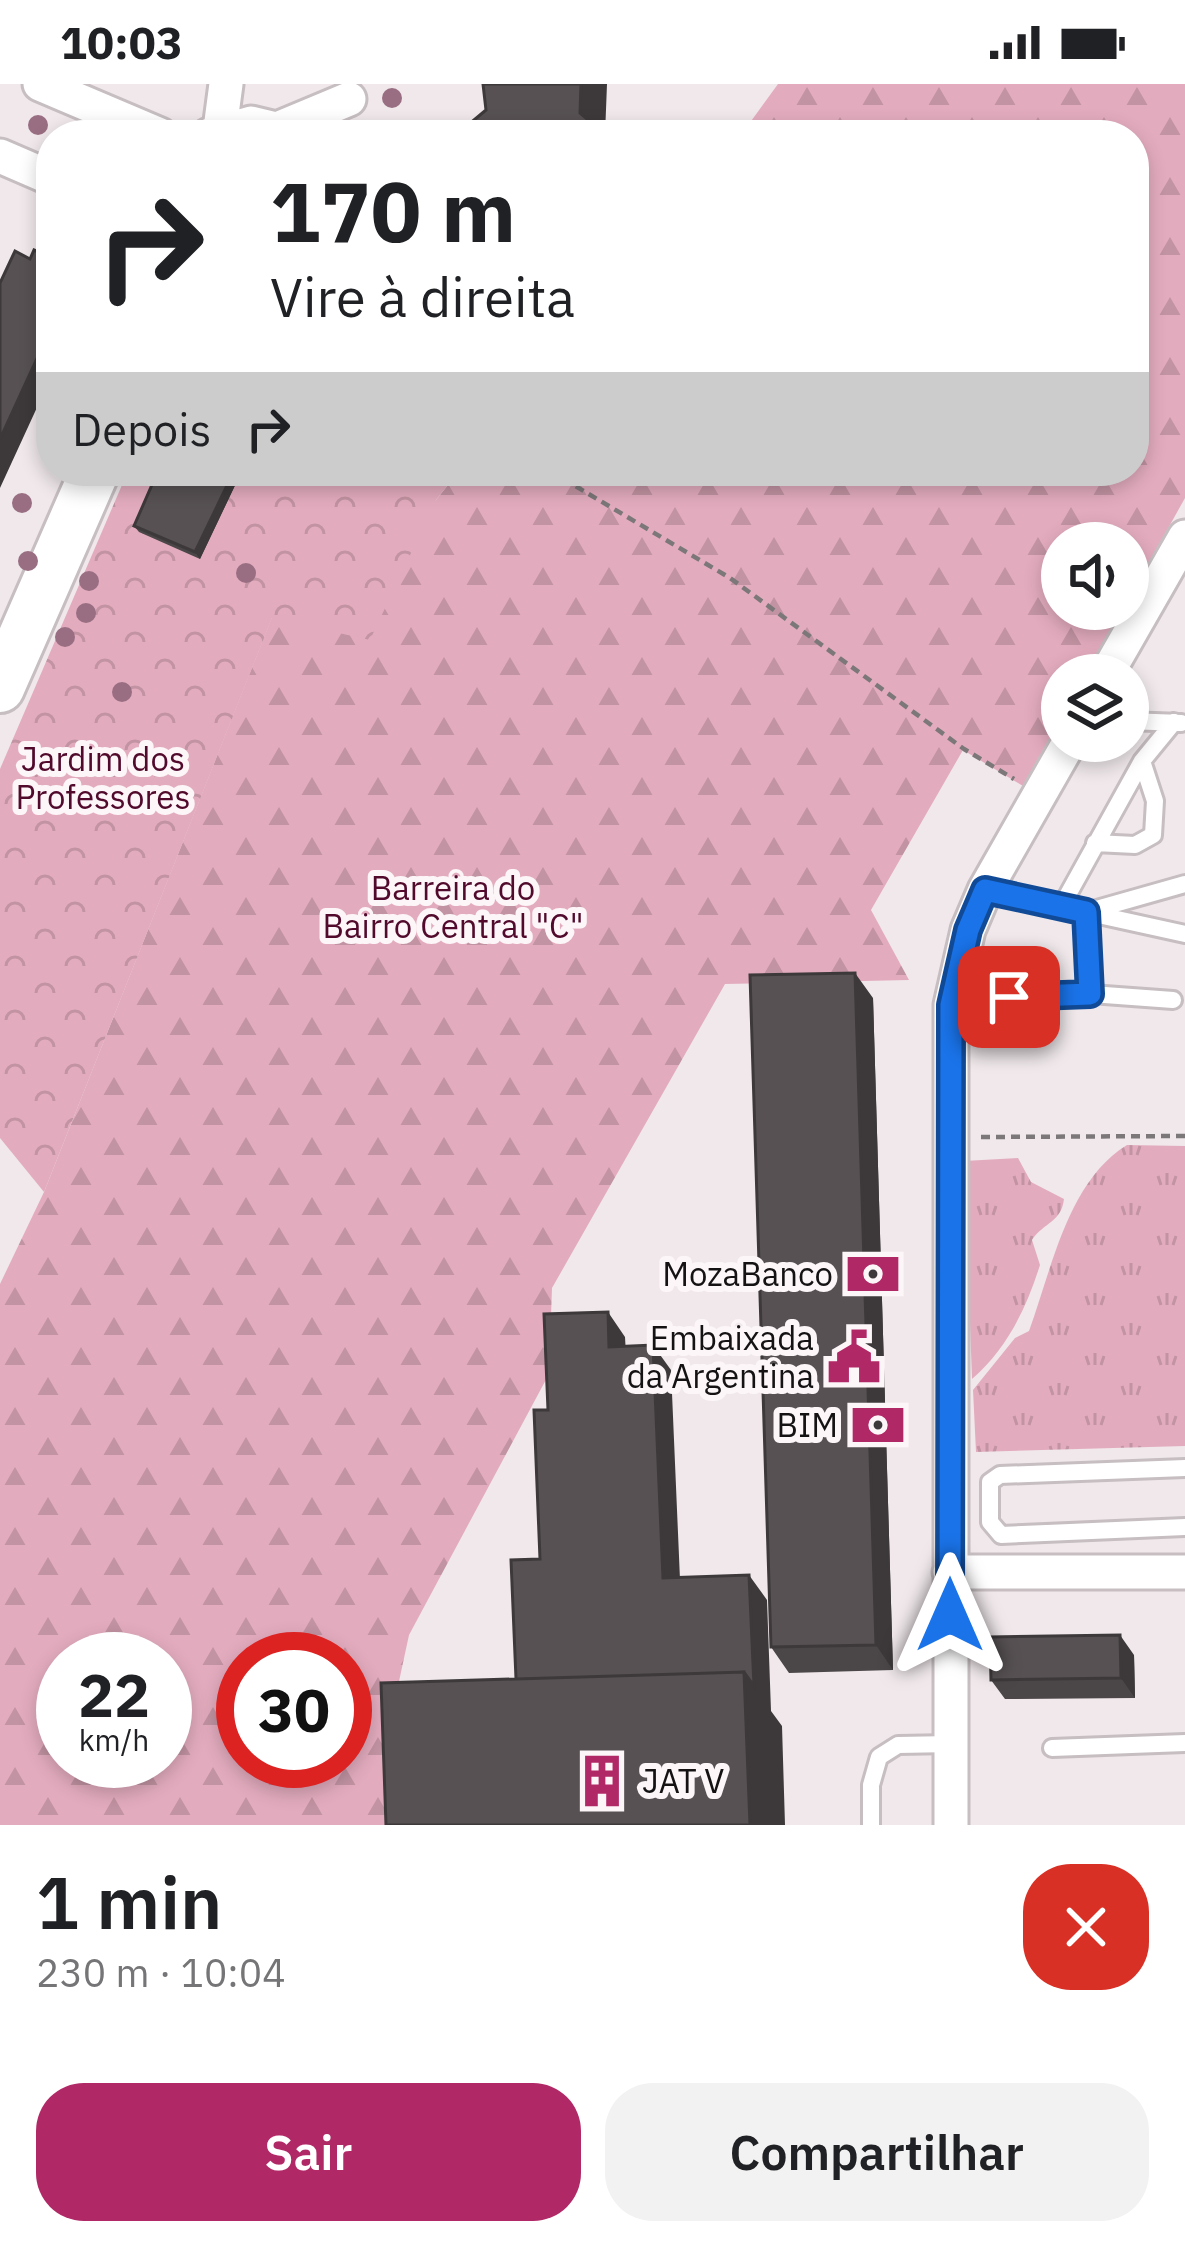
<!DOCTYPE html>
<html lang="pt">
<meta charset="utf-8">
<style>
body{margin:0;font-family:"IBM Plex Sans",sans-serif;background:#f2f2f2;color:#202124;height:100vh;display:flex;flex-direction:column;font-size:45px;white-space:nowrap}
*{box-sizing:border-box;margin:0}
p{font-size:39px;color:#757577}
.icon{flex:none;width:66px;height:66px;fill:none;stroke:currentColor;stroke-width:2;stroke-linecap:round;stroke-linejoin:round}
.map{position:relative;height:1741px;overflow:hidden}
.sheet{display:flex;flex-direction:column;background:#fff;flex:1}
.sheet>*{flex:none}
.guide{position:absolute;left:36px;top:36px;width:1113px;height:366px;border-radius:48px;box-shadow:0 6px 18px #0003;background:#fff;color:#202124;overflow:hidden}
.buttons{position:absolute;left:1041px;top:438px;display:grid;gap:24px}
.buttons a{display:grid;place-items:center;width:108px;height:108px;border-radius:50%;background:#fff;box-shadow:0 6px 18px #0003;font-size:60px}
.speed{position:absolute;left:36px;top:1548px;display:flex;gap:24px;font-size:60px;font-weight:700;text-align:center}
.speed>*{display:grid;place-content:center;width:156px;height:156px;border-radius:50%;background:#fff;box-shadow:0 6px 18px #0003;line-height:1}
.speed small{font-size:30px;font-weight:400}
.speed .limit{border:18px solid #d22;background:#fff;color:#111}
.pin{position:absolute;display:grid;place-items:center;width:102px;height:102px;color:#fff;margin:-51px;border-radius:24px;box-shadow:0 6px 18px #0006}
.me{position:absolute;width:132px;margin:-66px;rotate:0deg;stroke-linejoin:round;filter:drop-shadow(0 0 9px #0008)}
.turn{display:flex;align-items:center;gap:42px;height:252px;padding:0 36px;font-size:54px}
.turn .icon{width:156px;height:156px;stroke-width:2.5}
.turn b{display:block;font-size:84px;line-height:102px}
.then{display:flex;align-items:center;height:114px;padding:0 36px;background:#0003;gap:24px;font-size:45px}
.round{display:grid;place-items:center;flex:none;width:126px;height:126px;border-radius:48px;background:#f2f2f2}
.head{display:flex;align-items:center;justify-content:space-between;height:204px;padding:0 36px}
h1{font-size:72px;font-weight:600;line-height:90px}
.action{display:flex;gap:24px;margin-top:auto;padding:24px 36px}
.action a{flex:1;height:138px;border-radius:48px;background:#b12867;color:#fff;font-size:48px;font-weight:600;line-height:138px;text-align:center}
.action a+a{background:#f2f2f2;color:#202124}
.status{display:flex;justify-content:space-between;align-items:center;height:84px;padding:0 60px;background:#fff;direction:ltr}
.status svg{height:33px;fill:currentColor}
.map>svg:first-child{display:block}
</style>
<div class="status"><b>10:03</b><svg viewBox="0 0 49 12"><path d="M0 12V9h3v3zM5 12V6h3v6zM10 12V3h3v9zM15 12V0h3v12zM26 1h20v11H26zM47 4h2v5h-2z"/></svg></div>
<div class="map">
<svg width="1185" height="1741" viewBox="0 0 1185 1741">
<defs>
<pattern id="grass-tufts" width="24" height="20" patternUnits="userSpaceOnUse" patternTransform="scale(3)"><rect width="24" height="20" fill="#e3acbe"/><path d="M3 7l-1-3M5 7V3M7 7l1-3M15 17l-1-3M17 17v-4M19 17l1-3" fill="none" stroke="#c293a2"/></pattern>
<pattern id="forest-firs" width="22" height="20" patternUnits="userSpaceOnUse" patternTransform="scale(3)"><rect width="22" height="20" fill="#e3acbe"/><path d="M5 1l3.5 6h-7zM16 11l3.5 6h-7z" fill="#c293a2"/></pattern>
<pattern id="park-crowns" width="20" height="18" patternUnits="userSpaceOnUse" patternTransform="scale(3)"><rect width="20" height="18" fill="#e3acbe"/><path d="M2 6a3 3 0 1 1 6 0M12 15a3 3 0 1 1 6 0" fill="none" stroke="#c293a2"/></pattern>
</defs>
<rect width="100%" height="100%" fill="#f0e8eb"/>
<path fill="url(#grass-tufts)" d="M 1127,1061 L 1185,1062 L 1185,1362 L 976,1368 L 973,1306 L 1015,1254 L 1029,1247 C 1052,1184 1068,1097 1127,1061 Z
M 1018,1074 L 1031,1098 L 1064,1115 C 1061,1139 1044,1138 1032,1156 L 1040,1181 C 1027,1222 1008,1264 972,1295 L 964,1077 Z"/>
<path fill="url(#forest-firs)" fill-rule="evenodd" d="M 778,0 L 1185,0 L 1185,414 L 1128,516 L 1128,459 L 1062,459 L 1062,525 L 1123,525 L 1086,591 L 1062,591 L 1062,634 L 1023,702 L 963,666 L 871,826 L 909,896 L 725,900 L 552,1204 L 549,1290 L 409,1551 L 384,1667 L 386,1741 L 0,1741 L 0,1200 L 44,1108 L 272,533 L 436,416 L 459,387 L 1134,387 L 1134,51 L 741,51 ZM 63,1575 L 165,1575 L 165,1677 L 63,1677 ZM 243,1575 L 345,1575 L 345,1677 L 243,1677 Z"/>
<path fill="url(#park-crowns)" d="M 128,387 L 459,387 L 436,416 L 370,556 L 272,534 L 44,1108 L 0,1054 L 0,685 Z"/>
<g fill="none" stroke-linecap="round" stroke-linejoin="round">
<defs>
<path id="service" d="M 1128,637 L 1181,639
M 1095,759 L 1135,761 L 1153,751 L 1155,717 L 1142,677
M 985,806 L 1185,850
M 1061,823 L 1142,677 L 1174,638
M 1009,913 L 1091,910
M 1173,916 L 1091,910 L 1086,828 L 1185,800
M 1185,1384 L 1000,1391 L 990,1398 L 990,1438 L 1001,1451 L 1185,1443
M 1052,1664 L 1185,1659
M 871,1741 L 871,1701 L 879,1673 L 898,1661 L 951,1660"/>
<path id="minor" d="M 40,0 L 160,51
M 282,43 L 349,15
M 220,45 L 226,0
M 209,51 L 251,39 L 301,51
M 0,72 L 51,94
M 1106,591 L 1185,453
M 950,1488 L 1185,1488
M 951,1741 L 951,921 L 968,846 L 985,806 L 1070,657"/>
<path id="secondary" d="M 0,604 L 95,387"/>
</defs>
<use href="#service" stroke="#c6bec0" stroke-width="22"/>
<use href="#minor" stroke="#c6bec0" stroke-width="39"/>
<use href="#secondary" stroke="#c6bec0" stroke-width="54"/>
<path stroke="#7c7779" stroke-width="4.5" stroke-dasharray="9 6" stroke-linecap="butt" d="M 550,387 L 730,494 L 964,665 L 1014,695
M 981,1053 L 1185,1052"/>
<use href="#service" stroke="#fff" stroke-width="16"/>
<use href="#minor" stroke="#fff" stroke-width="33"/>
<use href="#secondary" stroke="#fff" stroke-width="48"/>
</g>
<g fill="#996e82">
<circle cx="392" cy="14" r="10"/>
<circle cx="38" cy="41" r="10"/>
<circle cx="22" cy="419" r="10"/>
<circle cx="28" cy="477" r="10"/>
<circle cx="246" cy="489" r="10"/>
<circle cx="89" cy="497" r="10"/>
<circle cx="86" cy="529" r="10"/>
<circle cx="65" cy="553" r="10"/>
<circle cx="122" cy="608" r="10"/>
</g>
<path fill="#4b4647" d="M 200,387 L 235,387 L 239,393 L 200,475 L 139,448 L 134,442 Z
M 873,914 L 893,1586 L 789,1589 L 771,1563 Z
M 1134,1571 L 1135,1614 L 1005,1615 L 991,1596 Z"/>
<path fill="#3d393a" d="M 581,0 L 607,0 L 605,51 L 580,29 Z
M 51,244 L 51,293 L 0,404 L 0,355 Z
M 234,387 L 239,393 L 200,475 L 195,468 Z
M 855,889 L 873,914 L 893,1586 L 876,1561 Z
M 608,1228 L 625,1253 L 627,1288 L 609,1263 Z
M 653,1261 L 671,1286 L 681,1519 L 663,1494 Z
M 749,1491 L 767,1516 L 771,1627 L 782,1642 L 785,1741 L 750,1741 L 744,1588 Z
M 1120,1551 L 1134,1571 L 1135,1614 L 1121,1594 Z"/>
<path fill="#575153" stroke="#3d393a" stroke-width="3" d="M 483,0 L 581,0 L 580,29 L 606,51 L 456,51 L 486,26 Z
M 34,166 L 51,173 L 51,244 L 0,355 L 0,199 L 15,167 L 30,175 Z
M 158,387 L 194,387 L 199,389 L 200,387 L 234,387 L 195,468 L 134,442 Z
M 855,889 L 876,1561 L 771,1563 L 750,891 Z
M 608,1228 L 609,1263 L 653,1261 L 663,1494 L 749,1491 L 754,1602 L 744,1588 L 516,1595 L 511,1476 L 540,1475 L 534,1326 L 548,1326 L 544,1230 Z
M 1120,1551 L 1121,1594 L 991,1596 L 990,1553 Z
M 744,1588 L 750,1741 L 386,1741 L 381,1599 Z"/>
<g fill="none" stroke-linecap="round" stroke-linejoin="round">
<defs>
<path id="route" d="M 950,1531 L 951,921 L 968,846 L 985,806 L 1086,828 L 1090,910 L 1009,913"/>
</defs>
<use href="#route" stroke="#114b97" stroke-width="30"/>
<use href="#route" stroke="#1a73e8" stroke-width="21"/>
</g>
<defs>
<symbol id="bank-bare" viewBox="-9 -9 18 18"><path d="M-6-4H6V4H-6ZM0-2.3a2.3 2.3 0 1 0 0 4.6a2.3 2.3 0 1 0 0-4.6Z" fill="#b12867" stroke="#fdf6f8" stroke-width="2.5" paint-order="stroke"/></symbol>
<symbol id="civic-bare" viewBox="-9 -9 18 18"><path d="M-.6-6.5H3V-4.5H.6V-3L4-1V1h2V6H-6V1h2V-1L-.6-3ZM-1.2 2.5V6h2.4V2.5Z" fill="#b12867" stroke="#fdf6f8" stroke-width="2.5" paint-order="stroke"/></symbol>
<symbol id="building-bare" viewBox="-9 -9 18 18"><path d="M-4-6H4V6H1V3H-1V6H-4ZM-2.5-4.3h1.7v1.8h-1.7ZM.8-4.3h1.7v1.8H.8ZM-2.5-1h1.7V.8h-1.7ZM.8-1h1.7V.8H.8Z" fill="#b12867" stroke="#fdf6f8" stroke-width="2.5" paint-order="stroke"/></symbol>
</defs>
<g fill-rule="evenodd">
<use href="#bank-bare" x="835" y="1152" width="76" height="76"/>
<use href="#civic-bare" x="816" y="1235" width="76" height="76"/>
<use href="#bank-bare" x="840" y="1303" width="76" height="76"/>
<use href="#building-bare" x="564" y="1659" width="76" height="76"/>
</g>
<g text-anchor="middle" stroke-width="12" stroke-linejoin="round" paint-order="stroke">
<g font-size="33" fill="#510a2c" stroke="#fdf6f8">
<text x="103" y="687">Jardim dos<tspan x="103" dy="38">Professores</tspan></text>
<text x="453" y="816">Barreira do<tspan x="453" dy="38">Bairro Central "C"</tspan></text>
</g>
<g font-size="33" fill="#141213" stroke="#fdf6f8" text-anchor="end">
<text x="833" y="1202">MozaBanco</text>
<text x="814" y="1266">Embaixada<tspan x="814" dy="38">da Argentina</tspan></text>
<text x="838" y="1353">BIM</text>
<text x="642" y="1709" text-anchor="start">JAT V</text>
</g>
</g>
</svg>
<div class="buttons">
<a><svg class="icon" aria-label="sound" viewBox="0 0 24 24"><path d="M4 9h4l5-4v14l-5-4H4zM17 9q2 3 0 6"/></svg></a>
<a><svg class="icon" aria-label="layers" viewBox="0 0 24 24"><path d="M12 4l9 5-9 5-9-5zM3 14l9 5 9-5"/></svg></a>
</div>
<div class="speed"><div>22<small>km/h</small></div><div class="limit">30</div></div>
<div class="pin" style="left:1009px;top:913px;background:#d93025"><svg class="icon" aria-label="arrive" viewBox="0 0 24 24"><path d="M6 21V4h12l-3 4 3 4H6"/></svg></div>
<svg class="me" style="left:950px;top:1531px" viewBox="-20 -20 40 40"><path d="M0-17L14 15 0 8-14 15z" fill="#1a73e8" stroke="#fff" stroke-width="4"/></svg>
<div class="guide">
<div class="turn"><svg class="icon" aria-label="right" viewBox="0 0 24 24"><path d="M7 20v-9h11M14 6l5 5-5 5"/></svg><div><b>170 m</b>Vire à direita</div></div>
<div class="then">Depois<svg class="icon" aria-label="right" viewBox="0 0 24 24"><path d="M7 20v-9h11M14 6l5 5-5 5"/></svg></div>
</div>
</div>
<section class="sheet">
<div class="head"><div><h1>1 min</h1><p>230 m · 10:04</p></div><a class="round" style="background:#d93025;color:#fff"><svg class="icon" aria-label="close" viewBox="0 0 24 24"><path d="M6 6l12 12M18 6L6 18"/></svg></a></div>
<div class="action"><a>Sair</a><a>Compartilhar</a></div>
</section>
